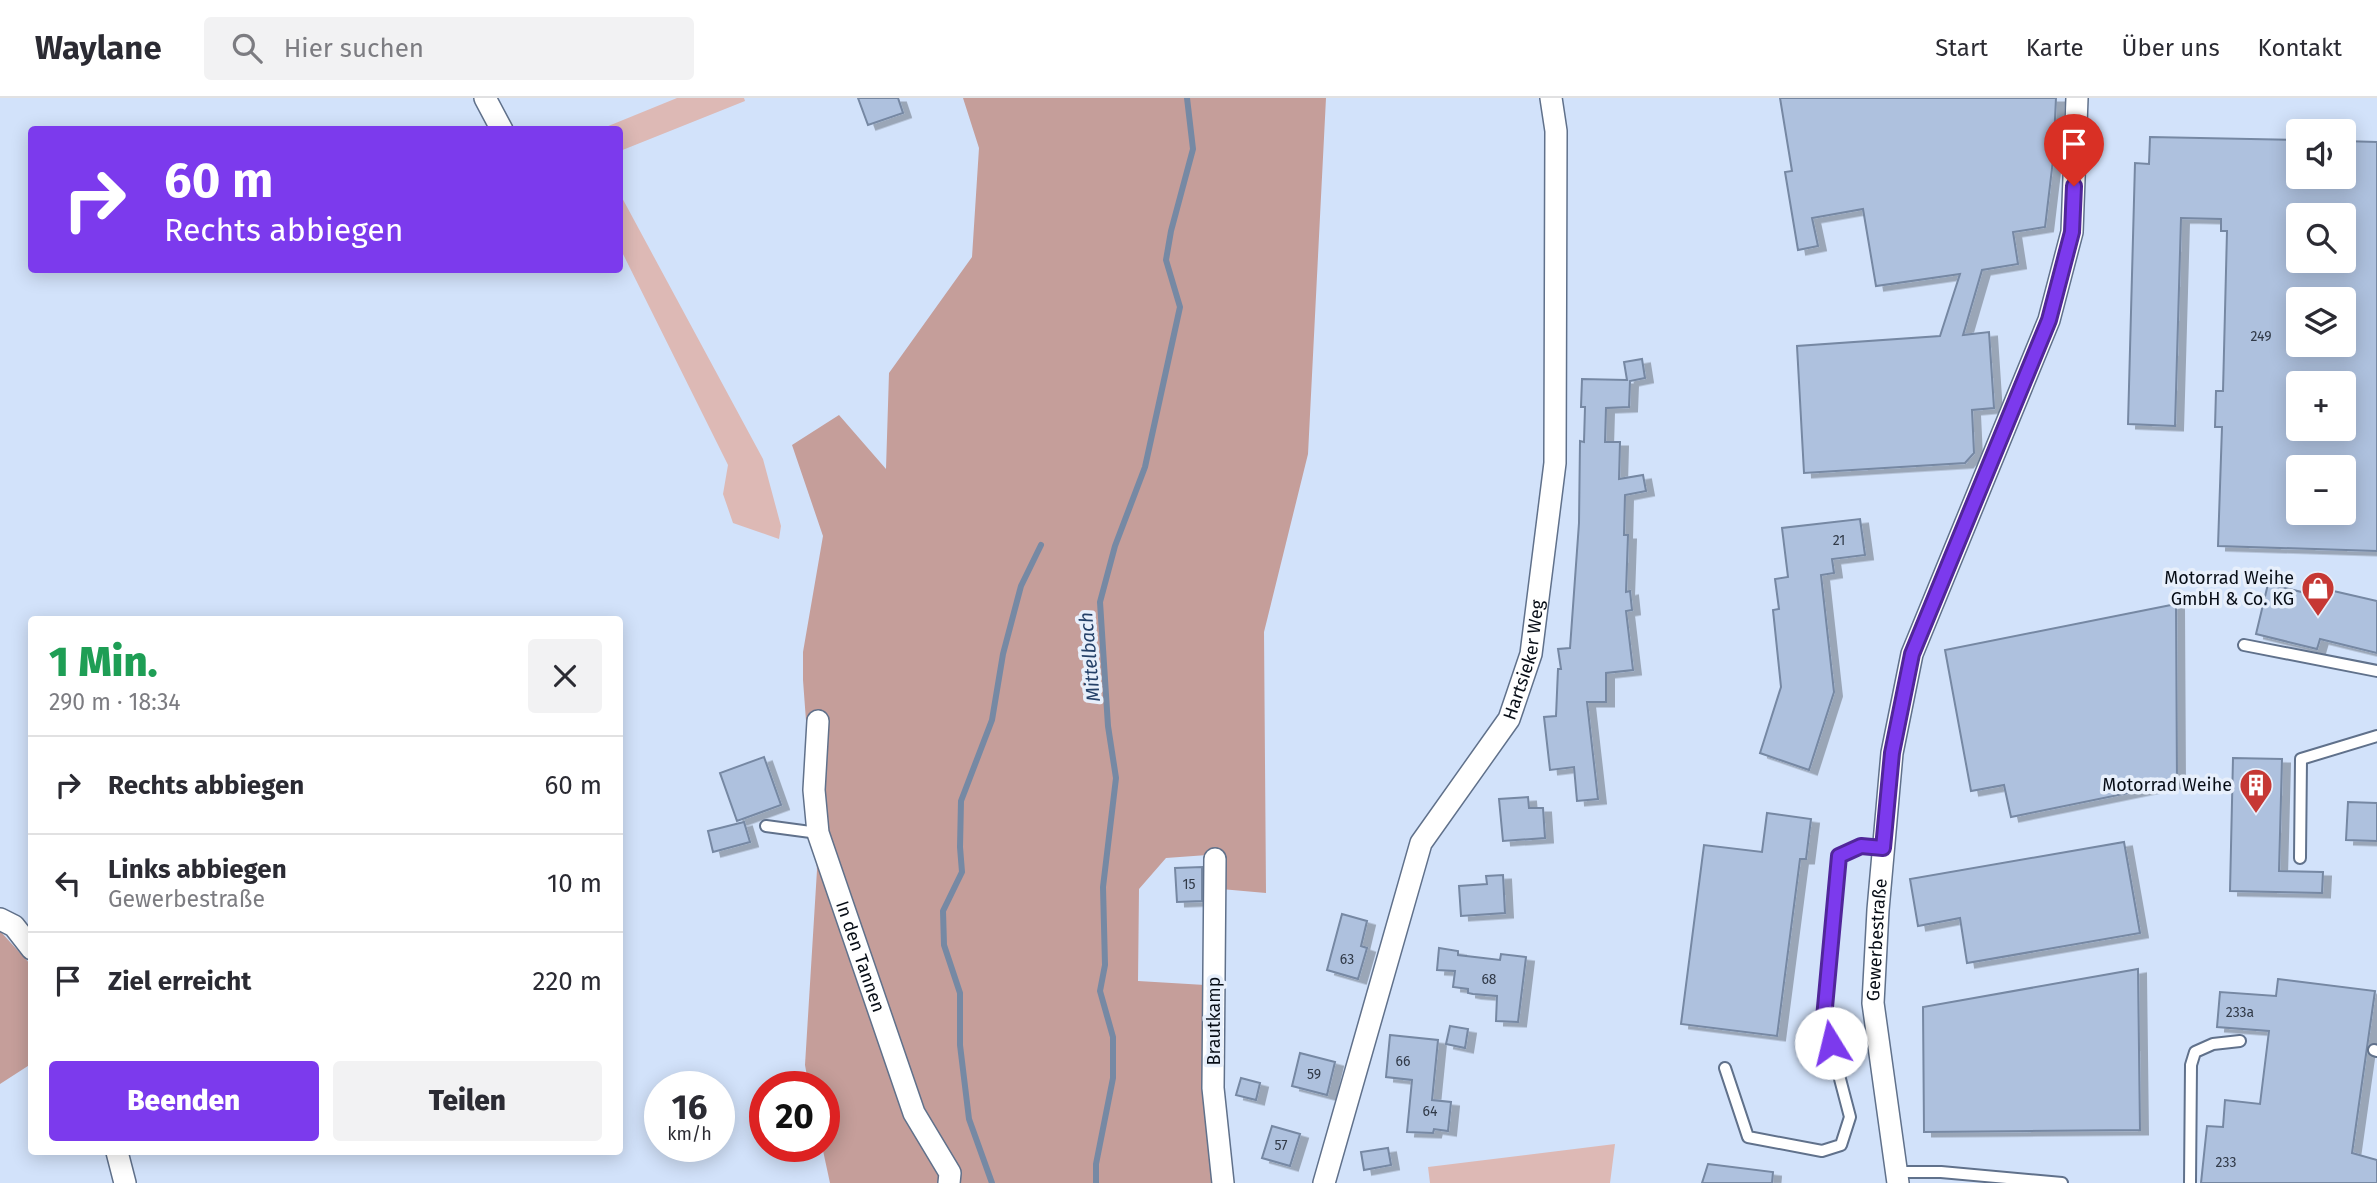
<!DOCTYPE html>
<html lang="de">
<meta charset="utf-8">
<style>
body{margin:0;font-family:"Fira Sans",sans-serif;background:#f2f2f3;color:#2b2b33;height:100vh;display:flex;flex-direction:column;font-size:26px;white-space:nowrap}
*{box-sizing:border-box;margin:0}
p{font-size:23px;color:#7c7c81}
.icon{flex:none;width:38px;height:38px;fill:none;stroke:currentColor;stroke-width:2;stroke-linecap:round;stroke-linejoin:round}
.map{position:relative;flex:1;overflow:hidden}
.drawer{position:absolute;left:28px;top:518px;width:595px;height:539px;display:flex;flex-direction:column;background:#fff;border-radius:7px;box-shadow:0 4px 18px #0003}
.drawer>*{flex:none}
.top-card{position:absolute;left:28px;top:28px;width:595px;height:147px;border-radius:7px;box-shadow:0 4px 18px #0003;background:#7c3aed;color:#fff;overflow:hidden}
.buttons{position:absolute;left:2286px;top:21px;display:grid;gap:14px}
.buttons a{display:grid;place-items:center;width:70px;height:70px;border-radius:7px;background:#fff;box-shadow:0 4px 18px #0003;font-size:35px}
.speed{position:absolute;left:644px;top:973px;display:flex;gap:14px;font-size:35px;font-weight:700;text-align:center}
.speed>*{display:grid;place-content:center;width:91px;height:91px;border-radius:50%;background:#fff;box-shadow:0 4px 18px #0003;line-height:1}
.speed small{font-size:18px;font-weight:400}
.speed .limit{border:10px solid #d22;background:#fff;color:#111}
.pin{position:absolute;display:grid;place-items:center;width:60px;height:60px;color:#fff;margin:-72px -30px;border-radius:50% 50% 50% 0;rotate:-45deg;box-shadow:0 0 7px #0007}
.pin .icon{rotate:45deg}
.me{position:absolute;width:77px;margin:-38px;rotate:351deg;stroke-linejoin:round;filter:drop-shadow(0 0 5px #0008)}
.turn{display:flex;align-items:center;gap:24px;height:147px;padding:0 21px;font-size:32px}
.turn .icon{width:91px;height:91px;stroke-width:2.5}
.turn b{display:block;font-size:49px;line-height:60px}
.round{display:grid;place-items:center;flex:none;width:74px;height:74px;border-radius:7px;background:#f2f2f3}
.summary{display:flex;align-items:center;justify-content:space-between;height:119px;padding:0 21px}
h1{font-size:42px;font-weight:800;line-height:52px;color:#1e9e55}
.cta{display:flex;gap:14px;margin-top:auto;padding:14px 21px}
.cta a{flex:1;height:80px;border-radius:7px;background:#7c3aed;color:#fff;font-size:28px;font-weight:800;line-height:80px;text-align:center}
.cta a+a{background:#f2f2f3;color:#2b2b33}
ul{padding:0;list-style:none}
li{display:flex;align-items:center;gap:21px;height:98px;padding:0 21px;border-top:2px solid #e1e1e2}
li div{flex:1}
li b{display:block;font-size:26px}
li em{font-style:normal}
header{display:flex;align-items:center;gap:42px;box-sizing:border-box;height:98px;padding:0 35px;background:#fff;border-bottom:2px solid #e1e1e2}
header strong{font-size:33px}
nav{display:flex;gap:38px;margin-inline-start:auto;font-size:24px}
.search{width:490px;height:63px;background:#f2f2f3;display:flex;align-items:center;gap:18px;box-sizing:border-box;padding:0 24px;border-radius:7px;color:#7c7c81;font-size:26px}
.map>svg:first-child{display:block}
</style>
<header>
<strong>Waylane</strong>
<div class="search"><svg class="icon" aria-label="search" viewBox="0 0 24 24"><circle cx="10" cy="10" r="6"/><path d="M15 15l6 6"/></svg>Hier suchen</div>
<nav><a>Start</a><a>Karte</a><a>Über uns</a><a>Kontakt</a></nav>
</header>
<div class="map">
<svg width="2377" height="1085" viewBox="0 0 2377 1085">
<defs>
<filter id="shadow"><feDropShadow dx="8" dy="4.5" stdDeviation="0" flood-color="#0004"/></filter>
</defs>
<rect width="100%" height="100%" fill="#d2e2fa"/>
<path fill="#ddb9b5" d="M 677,0 L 744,0 L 745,3 L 620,53 L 620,32 L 601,31 Z
M 620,96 L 763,361 L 781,428 L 779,441 L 733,425 L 723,396 L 728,367 L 620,150 Z
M 1615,1046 L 1610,1085 L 1430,1085 L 1428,1069 Z"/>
<path fill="#c59e9a" d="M 963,0 L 1326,0 L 1308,356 L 1264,534 L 1266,795 L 1221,791 L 1221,756 L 1166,760 L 1139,791 L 1138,883 L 1205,887 L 1216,1085 L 830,1085 L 822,1048 L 824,1048 L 824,989 L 809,989 L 805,967 L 817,772 L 803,582 L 803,554 L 823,438 L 792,347 L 839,317 L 886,371 L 889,275 L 972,159 L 979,50 Z
M 0,833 L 32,868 L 31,966 L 0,986 Z"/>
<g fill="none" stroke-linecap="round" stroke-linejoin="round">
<path stroke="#7689a4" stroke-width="6" d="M 992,1085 L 969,1021 L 960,947 L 960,895 L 944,847 L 943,813 L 962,774 L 960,749 L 961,703 L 992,622 L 1003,556 L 1021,488 L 1041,447
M 1096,1085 L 1096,1066 L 1113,980 L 1113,939 L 1100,893 L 1105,867 L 1103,789 L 1116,680 L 1108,628 L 1100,504 L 1115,448 L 1145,369 L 1180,209 L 1166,162 L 1171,133 L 1193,51 L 1187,0"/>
</g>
<path fill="#aec1de" stroke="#7688a3" stroke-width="2" fill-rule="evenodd" filter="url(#shadow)" d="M 858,0 L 898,0 L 903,15 L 868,27 Z
M 1780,0 L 2056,0 L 2053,62 L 2045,129 L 2013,134 L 2018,166 L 1982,172 L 1963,237 L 1989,234 L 1994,310 L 1972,312 L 1974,355 L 1965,365 L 1804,375 L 1797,248 L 1940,238 L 1960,176 L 1876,188 L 1863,111 L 1812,120 L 1818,148 L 1798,152 L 1785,74 L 1792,73 Z
M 2150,39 L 2298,42 L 2298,79 L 2343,79 L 2343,43 L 2377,44 L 2377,453 L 2218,448 L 2222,329 L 2215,329 L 2216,293 L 2223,293 L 2227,133 L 2221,133 L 2221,121 L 2181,120 L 2175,328 L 2128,326 L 2135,65 L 2149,66 ZM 2298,117 L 2343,117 L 2343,163 L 2298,163 ZM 2298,201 L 2343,201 L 2343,247 L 2298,247 ZM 2298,285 L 2343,285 L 2343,331 L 2298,331 ZM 2298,369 L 2343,369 L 2343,415 L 2298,415 Z
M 1642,261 L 1645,280 L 1630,283 L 1629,309 L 1606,310 L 1605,344 L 1620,344 L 1619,381 L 1643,377 L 1646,393 L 1625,397 L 1624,437 L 1628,437 L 1626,494 L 1630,493 L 1632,512 L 1626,513 L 1633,572 L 1606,575 L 1606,604 L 1587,604 L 1598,701 L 1577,703 L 1574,669 L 1550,672 L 1544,619 L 1556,618 L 1558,571 L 1561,571 L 1558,551 L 1570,550 L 1579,425 L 1580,343 L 1584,344 L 1585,309 L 1581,309 L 1582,281 L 1627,282 L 1624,264 Z
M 1860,421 L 1865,457 L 1832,461 L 1834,475 L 1821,477 L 1834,594 L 1809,672 L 1760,655 L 1781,589 L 1773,512 L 1779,511 L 1775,481 L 1788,479 L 1782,430 Z
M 2268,486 L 2327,500 L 2329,492 L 2377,503 L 2377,555 L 2320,541 L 2317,551 L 2256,536 Z
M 2176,506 L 2177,685 L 2011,719 L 2004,687 L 1971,693 L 1945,552 Z
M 764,659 L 781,707 L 737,723 L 720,675 Z
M 2233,660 L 2282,661 L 2279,773 L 2323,774 L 2322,795 L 2230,793 Z
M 1528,699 L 1529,710 L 1543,710 L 1545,740 L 1503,743 L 1499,701 Z
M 2348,704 L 2377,705 L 2377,743 L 2346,742 Z
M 1767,715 L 1811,721 L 1806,761 L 1800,761 L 1777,938 L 1681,926 L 1704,747 L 1762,754 Z
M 744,724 L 750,744 L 713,754 L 708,733 Z
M 2124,744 L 2140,835 L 1967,865 L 1960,820 L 1918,828 L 1910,781 Z
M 1202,769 L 1202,803 L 1177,804 L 1175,770 Z
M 1503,777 L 1505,815 L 1461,818 L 1459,788 L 1487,786 L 1486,778 Z
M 1342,816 L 1367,823 L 1361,848 L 1367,850 L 1358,881 L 1327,872 Z
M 1439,850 L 1458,853 L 1458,857 L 1500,862 L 1501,856 L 1526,859 L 1518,924 L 1496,923 L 1497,898 L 1473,896 L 1468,895 L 1468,891 L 1453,889 L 1455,873 L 1437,872 Z
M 2138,871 L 2140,1032 L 1924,1034 L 1923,909 Z
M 2278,881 L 2375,893 L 2352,1055 L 2377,1062 L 2377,1085 L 2201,1085 L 2207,1028 L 2223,1029 L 2225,1002 L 2260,1006 L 2269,933 L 2217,929 L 2220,894 L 2276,898 Z
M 1450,928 L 1468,931 L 1465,950 L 1446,946 Z
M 1390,937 L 1438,942 L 1432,1002 L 1451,1004 L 1448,1033 L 1434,1031 L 1433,1035 L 1407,1034 L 1412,982 L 1386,979 Z
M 1300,955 L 1335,964 L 1327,997 L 1292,988 Z
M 1241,980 L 1260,985 L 1256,1002 L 1236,997 Z
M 1272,1028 L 1300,1036 L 1290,1068 L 1262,1060 Z
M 1388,1050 L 1391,1067 L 1364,1072 L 1361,1054 Z
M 1708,1066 L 1773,1074 L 1772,1085 L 1702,1085 Z"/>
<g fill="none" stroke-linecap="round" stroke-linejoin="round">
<defs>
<path id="lane" d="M 2244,547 L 2377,573
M 766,728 L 818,735
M 2300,760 L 2301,661 L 2377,638
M 2374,952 L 2377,953
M 1725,970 L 1748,1039 L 1822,1053 L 1841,1047 L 1850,1019 L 1824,920 L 1839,758 L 1861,748 L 1883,750
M 1896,1074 L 1941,1074 L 2062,1085
M 2190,1085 L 2191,967 L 2195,954 L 2213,946 L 2240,943"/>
<g id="street">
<path d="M 485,0 L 502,32"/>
<path id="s1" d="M 818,623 L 814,692 L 818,735 L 914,1015 L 950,1075 L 949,1085"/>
<path d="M 1215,761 L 1213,990 L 1223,1085"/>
<path d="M 0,821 L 14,828 L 32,851"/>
<path d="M 117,1054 L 125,1085"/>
<path id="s2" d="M 1324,1085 L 1421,745 L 1509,621 L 1531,556 L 1555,365 L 1556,33 L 1551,0"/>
<path id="s3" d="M 1898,1085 L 1873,905 L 1878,812 L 1892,655 L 1912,556 L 2049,222 L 2072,134 L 2077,0"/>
</g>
</defs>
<use href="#lane" stroke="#60718b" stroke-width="14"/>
<use href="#street" stroke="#60718b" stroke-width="24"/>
<use href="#lane" stroke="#fff" stroke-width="10"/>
<use href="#street" stroke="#fff" stroke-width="21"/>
</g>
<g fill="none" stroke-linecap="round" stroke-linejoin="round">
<defs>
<path id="route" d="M 1831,945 L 1824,920 L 1839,758 L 1861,748 L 1883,750 L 1892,655 L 1912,556 L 2049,222 L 2072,134 L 2074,88"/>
</defs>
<use href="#route" stroke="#51269a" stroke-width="18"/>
<use href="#route" stroke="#7c3aed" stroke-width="12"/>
</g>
<defs>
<symbol id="shop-pin" viewBox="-11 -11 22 30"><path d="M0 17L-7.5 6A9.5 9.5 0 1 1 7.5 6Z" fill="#c63834" stroke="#e7effb"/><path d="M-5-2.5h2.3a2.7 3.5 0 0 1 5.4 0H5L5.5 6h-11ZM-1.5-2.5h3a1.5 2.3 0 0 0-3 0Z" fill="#fff"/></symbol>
<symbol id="building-pin" viewBox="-11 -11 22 30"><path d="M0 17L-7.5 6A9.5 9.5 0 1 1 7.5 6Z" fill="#c63834" stroke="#e7effb"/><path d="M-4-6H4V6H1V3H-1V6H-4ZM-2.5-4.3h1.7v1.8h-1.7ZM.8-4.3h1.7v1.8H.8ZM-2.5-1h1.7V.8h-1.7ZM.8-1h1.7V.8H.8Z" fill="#fff"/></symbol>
</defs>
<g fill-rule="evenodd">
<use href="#shop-pin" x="2299" y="471" width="38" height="52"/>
<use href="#building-pin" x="2237" y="668" width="38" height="52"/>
</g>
<g text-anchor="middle" stroke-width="7" stroke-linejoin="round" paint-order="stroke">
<g font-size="14" fill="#313a48">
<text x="2261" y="243">249</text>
<text x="1839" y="447">21</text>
<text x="1189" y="791">15</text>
<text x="1347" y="866">63</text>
<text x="1489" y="886">68</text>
<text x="2240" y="919">233a</text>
<text x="1403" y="968">66</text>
<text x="1314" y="981">59</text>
<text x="1430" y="1018">64</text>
<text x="1281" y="1052">57</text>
<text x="2226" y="1069">233</text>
</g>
<g font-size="18" fill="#070d16" stroke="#e7effb" text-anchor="end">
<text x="2294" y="486">Motorrad Weihe<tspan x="2294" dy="21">GmbH &amp; Co. KG</tspan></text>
<text x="2232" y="693">Motorrad Weihe</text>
</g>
<g font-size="18" fill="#070d16" stroke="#e7effb">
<text dy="6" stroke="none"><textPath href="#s2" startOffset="567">Hartsieker Weg</textPath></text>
<text dy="6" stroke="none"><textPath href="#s3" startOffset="245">Gewerbestraße</textPath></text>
<text dy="6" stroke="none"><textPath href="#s1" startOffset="243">In den Tannen</textPath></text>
<text transform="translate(1214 923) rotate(-90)" y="6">Brautkamp</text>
</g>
<g font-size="19" font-style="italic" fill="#244068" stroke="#e7effb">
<text transform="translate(1089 559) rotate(-95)" y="7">Mittelbach</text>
</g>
</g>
</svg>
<div class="buttons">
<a><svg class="icon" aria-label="sound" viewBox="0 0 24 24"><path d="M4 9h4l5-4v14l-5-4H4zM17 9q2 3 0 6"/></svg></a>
<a><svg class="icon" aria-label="search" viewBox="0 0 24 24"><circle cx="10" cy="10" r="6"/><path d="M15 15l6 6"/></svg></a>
<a><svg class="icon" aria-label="layers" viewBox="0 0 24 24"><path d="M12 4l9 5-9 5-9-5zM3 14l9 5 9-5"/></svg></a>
<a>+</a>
<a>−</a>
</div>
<div class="speed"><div>16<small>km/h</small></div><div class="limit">20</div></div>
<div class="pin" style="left:2074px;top:88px;background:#d93025"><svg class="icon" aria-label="arrive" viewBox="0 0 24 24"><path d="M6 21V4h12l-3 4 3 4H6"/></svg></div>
<svg class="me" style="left:1831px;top:945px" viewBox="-20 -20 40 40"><circle r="19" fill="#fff"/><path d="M0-13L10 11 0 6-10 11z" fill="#7c3aed"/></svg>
<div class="top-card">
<div class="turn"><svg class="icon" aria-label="right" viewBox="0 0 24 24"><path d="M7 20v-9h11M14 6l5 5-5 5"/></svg><div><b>60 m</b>Rechts abbiegen</div></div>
</div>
<section class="drawer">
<div class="summary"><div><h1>1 Min.</h1><p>290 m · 18:34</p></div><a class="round"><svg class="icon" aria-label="close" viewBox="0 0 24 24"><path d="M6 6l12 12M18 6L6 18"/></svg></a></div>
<ul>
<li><svg class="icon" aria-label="right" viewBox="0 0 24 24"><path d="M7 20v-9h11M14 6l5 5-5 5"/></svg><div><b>Rechts abbiegen</b></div><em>60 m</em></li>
<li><svg class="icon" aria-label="left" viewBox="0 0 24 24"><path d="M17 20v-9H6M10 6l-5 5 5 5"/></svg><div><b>Links abbiegen</b><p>Gewerbestraße</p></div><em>10 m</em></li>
<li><svg class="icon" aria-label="arrive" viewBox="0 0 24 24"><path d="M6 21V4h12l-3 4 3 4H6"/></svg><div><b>Ziel erreicht</b></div><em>220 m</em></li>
</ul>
<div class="cta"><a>Beenden</a><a>Teilen</a></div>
</section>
</div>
